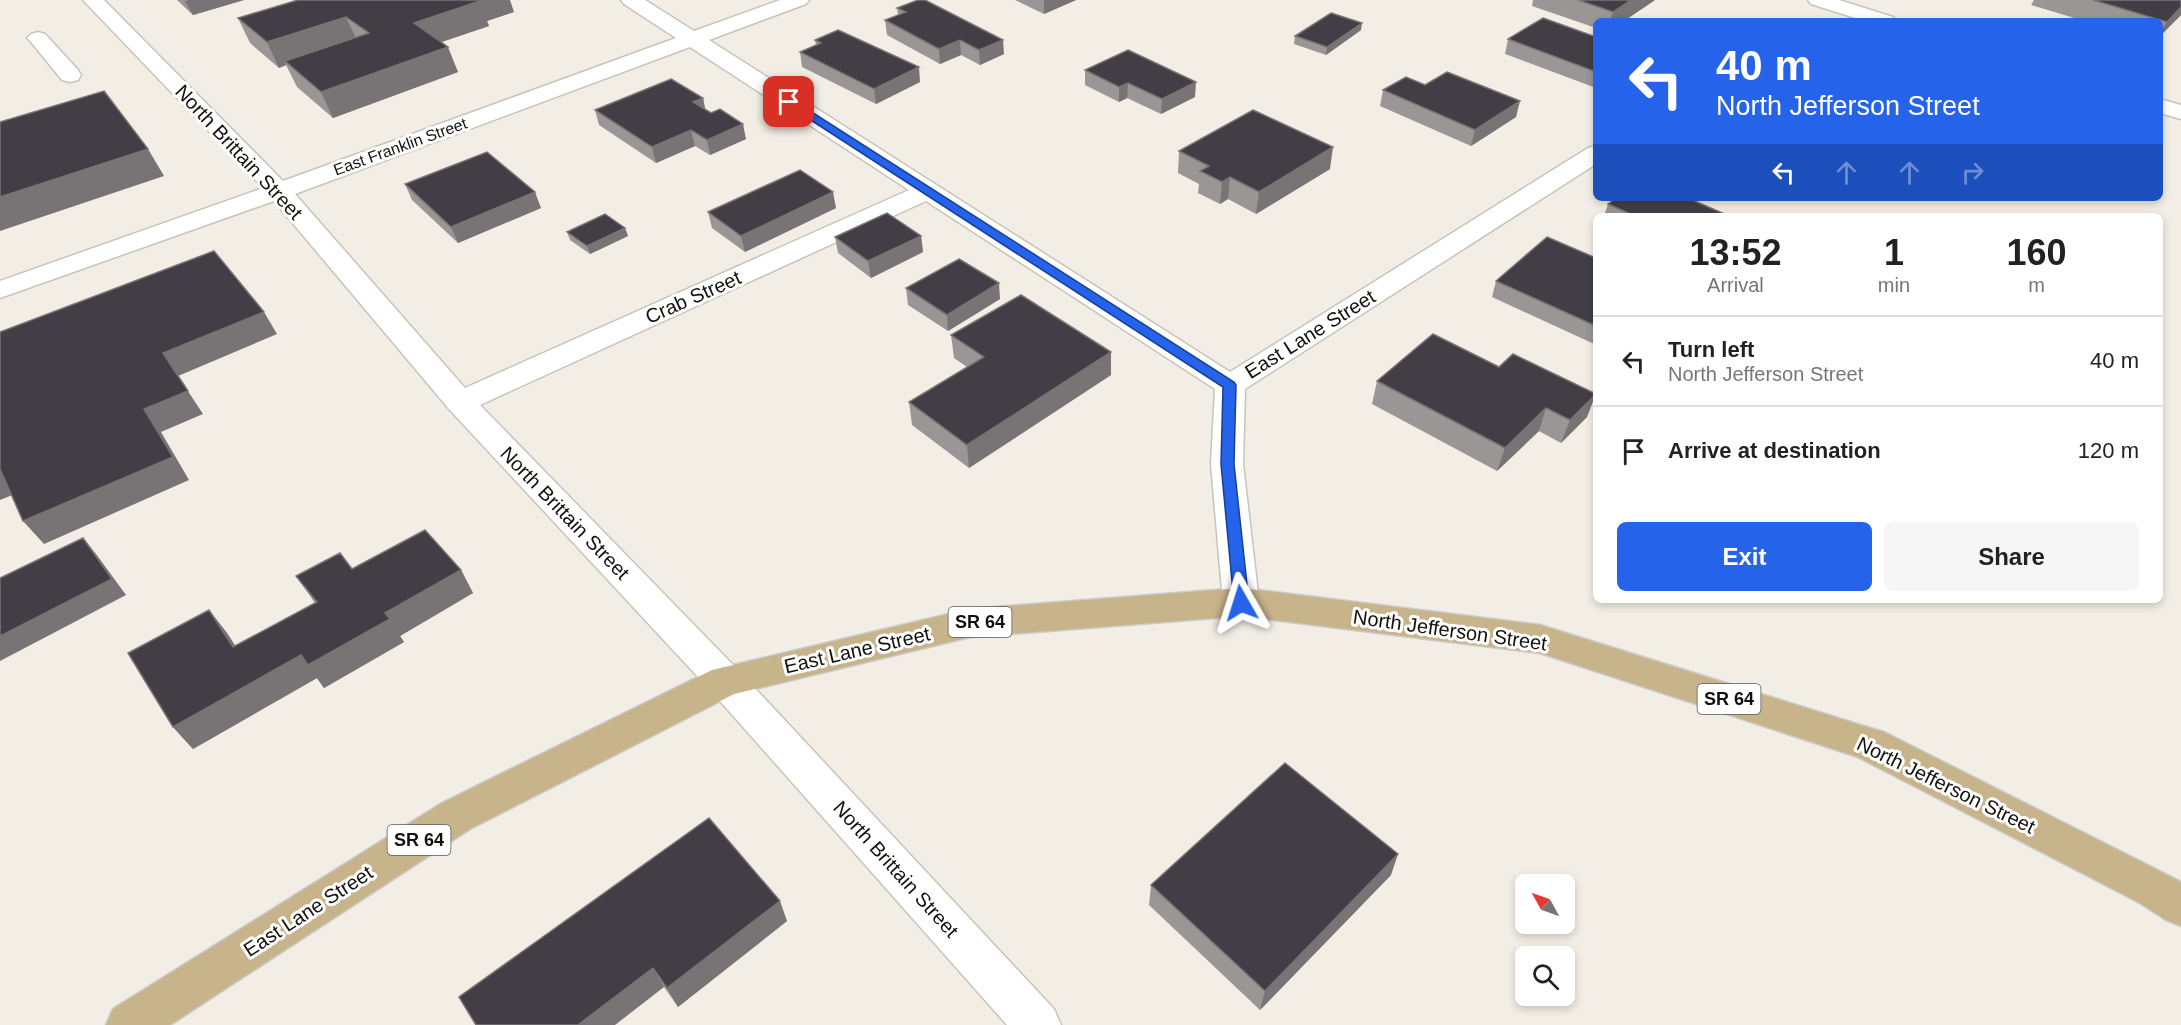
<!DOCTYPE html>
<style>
body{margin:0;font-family:Helvetica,sans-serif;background:#f6f6f6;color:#222;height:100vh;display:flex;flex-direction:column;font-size:22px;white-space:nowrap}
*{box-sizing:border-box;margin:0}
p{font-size:20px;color:#767676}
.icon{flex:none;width:33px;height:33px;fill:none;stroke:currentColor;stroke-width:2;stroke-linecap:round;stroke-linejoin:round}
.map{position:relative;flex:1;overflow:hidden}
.details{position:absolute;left:1593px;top:213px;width:570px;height:390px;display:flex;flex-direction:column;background:#fff;border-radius:9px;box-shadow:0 3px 9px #0003}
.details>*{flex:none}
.guide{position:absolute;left:1593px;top:18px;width:570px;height:183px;border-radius:9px;box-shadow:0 3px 9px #0003;background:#2563eb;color:#fff;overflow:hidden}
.needle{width:39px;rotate:310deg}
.controls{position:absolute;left:1515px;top:874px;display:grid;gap:12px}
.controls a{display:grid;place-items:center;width:60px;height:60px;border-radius:9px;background:#fff;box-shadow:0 3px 9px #0003;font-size:30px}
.pin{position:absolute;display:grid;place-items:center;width:51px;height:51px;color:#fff;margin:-26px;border-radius:12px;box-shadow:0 3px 9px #0006}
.me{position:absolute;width:66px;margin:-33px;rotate:354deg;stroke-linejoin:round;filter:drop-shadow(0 0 4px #0008)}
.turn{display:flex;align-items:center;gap:21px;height:126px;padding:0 24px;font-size:27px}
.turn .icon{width:78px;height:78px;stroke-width:2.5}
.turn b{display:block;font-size:42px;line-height:51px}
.lanes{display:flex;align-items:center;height:57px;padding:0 24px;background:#0003;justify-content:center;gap:30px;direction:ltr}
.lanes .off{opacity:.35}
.eta{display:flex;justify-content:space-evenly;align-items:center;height:102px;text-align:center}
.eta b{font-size:36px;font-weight:600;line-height:42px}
.primary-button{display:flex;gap:12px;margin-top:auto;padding:12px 24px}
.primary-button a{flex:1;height:69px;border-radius:9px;background:#2563eb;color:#fff;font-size:24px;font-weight:600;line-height:69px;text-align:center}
.primary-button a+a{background:#f6f6f6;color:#222}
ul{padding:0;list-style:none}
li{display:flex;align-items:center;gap:18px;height:90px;padding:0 24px;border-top:2px solid #e0e0e0}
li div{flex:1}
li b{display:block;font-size:22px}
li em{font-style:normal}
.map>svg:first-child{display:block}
</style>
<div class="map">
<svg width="2181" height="1025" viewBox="0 0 2181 1025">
<rect width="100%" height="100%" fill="#f2eee5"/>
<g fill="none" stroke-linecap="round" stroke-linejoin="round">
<defs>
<path id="minor" d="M 83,0 L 104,0 L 283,181 L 676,38 L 624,4 L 621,0 L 645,0 L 694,31 L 780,0 L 809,0 L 806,4 L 709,40 L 1230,372 L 1588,148 L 1596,146 L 1596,164 L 1245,389 L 1243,464 L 1259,602 L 1253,612 L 1241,616 L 1229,612 L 1223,602 L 1211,464 L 1215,389 L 926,201 L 480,405 L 738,670 L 1054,1009 L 1061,1025 L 1007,1025 L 712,692 L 449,409 L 274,201 L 0,298 L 0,281 L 263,188 ZM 690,47 L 909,190 L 465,388 L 295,194 Z
M 1808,0 L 1839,0 L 1893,17 L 1896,21 L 1865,21 L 1811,4 Z
M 38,32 L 45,34 L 78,70 L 81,75 L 78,80 L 70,82 L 62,80 L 31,42 L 27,38 L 31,34 Z
M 2160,99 L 2181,105 L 2181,119 L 2160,113 Z"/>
<path id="major" d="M 1241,588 L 1540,625 L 1870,728 L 1884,732 L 2181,882 L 2181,926 L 2166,920 L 2140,903 L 1858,757 L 1540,653 L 1241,616 L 970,637 L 734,694 L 470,829 L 170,1025 L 106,1025 L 113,1009 L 442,803 L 712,670 L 970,609 Z"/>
</defs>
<use href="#minor" stroke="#c7c4ba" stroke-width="3"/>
<use href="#major" stroke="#cbcbca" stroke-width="3"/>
<use href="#minor" fill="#fff" fill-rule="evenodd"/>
<use href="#major" fill="#c8b48b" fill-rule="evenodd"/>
</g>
<path fill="#9a9695" d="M 177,0 L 244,0 L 193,15 Z
M 1015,0 L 1076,0 L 1044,14 Z
M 1533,0 L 1655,0 L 1624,21 L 1596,21 L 1596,28 L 1532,6 Z
M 2034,0 L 2181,0 L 2181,15 L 2160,36 L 2160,21 L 2084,21 L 2031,5 Z
M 897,8 L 1004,54 L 980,65 L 961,55 L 940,64 L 887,35 L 885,20 L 898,15 Z
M 514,12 L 487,21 L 489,26 L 441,42 L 458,72 L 333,118 L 297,87 L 286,65 L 279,68 L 250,43 L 238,18 Z
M 1361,30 L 1326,55 L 1294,44 L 1295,36 Z
M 1596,37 L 1596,88 L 1505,54 L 1508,39 Z
M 815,40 L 920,82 L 876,104 L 802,67 L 800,52 L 816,45 Z
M 1085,70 L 1195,97 L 1161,114 L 1127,98 L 1119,102 L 1085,85 Z
M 1425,85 L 1516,117 L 1471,146 L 1380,106 L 1383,90 Z
M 703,98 L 705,110 L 746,139 L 710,155 L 695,146 L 656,163 L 599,125 L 595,110 Z
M 1179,151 L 1330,169 L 1256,214 L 1228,199 L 1220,204 L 1198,193 L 1199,184 L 1178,173 Z
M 405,184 L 541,208 L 458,243 L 412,200 Z
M 1608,204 L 1729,216 L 1604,216 Z
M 836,208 L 745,252 L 712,228 L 708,212 Z
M 625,228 L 628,236 L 590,254 L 570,240 L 567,232 Z
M 921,236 L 923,252 L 871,278 L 838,253 L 835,237 Z
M 1596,258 L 1596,339 L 1592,343 L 1492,297 L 1496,281 Z
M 906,288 L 1000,299 L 948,331 L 908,305 Z
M 951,335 L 1111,375 L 969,468 L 912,425 L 909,402 L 967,367 L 954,358 Z
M 1499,367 L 1587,417 L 1561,443 L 1539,431 L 1497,471 L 1372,404 L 1377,381 Z
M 352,569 L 461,570 L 473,593 L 400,636 L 404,642 L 324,688 L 317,678 L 193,749 L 173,727 L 209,610 L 227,633 L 235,646 L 315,603 L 296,576 Z
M 1391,875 L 1260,1010 L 1149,905 L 1151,885 Z
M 787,921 L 678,1007 L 664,987 L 476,1025 Z"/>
<path fill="#787375" d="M 188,0 L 244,0 L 193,15 L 185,1 Z
M 476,0 L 510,0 L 514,12 L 487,21 L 489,26 L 424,48 L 414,23 Z
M 1044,0 L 1076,0 L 1044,14 Z
M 1631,0 L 1655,0 L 1624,21 L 1610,21 L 1613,12 Z
M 2181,7 L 2181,15 L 2160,36 L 2160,32 L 2167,22 Z
M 346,17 L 357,41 L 285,61 L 286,65 L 279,68 L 267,42 Z
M 1362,23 L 1361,30 L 1326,55 L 1327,47 Z
M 960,40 L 961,55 L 940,64 L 939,49 Z
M 1003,40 L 1004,54 L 980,65 L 979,50 Z
M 448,47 L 458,72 L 333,118 L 321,92 Z
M 919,67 L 920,82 L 876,104 L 874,89 Z
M 1196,82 L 1195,97 L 1161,114 L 1162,99 Z
M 1128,83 L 1127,98 L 1119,102 L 1119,87 Z
M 703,98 L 706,113 L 693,102 Z
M 1520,101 L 1516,117 L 1471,146 L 1475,130 Z
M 743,124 L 746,139 L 710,155 L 707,140 Z
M 691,130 L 695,146 L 656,163 L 652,147 Z
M 1333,147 L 1330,169 L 1256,214 L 1259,192 Z
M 148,149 L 164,176 L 0,231 L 0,197 Z
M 1230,177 L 1228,199 L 1220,204 L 1222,182 Z
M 535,192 L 541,208 L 458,243 L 451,227 Z
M 833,192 L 836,208 L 745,252 L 741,236 Z
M 625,228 L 628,236 L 590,254 L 587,246 Z
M 921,236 L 923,252 L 871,278 L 868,261 Z
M 999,283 L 1000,299 L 948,331 L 947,315 Z
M 264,312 L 277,334 L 178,376 L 203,414 L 161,432 L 189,480 L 44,544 L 23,521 L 144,409 L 163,353 Z
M 1596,332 L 1596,339 L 1592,343 Z
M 1111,352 L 1111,375 L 969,468 L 967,445 Z
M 1596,394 L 1587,417 L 1561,443 L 1570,420 Z
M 1546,408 L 1539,431 L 1497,471 L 1505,448 Z
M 0,469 L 20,492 L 0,500 Z
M 83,538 L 96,554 L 126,595 L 0,661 L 0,636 Z
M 461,570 L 473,593 L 400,636 L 404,642 L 324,688 L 317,678 L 193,749 L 173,727 L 301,655 L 385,613 Z
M 209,610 L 227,633 L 251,670 L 233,647 Z
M 1398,854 L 1391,875 L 1260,1010 L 1265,991 Z
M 780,901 L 787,921 L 678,1007 L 667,988 Z
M 653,968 L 664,987 L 615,1025 L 578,1025 Z"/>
<path fill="#433e45" stroke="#787375" stroke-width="1.5" d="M 298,0 L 479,0 L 480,1 L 414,23 L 448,47 L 321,92 L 285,61 L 369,33 L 346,17 L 267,42 L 238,18 Z
M 918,0 L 925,0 L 1003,40 L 979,50 L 960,40 L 939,49 L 885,20 L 906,12 L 897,8 Z
M 1578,0 L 1631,0 L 1613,12 Z
M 2093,0 L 2181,0 L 2181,7 L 2167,22 Z
M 1331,13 L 1362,23 L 1327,47 L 1295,36 Z
M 1543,18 L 1596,37 L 1596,72 L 1508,39 Z
M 838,30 L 919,67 L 874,89 L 800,52 L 821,43 L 815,40 Z
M 1128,50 L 1196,82 L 1162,99 L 1128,83 L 1119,87 L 1085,70 Z
M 1447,72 L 1520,101 L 1475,130 L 1383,90 L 1406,77 L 1425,85 Z
M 671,79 L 703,98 L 693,102 L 711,113 L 720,109 L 743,124 L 707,140 L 691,130 L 652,147 L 595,110 Z
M 104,91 L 148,149 L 0,197 L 0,122 Z
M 1253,110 L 1333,147 L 1259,192 L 1230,177 L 1222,182 L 1200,171 L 1209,166 L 1179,151 Z
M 487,152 L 535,192 L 451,227 L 405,184 Z
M 800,170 L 833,192 L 741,236 L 708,212 Z
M 1616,198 L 1688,198 L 1729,216 L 1635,216 L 1608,204 Z
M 887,213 L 921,236 L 868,261 L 835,237 Z
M 605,214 L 625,228 L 587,246 L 567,232 Z
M 1547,237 L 1596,258 L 1596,326 L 1496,281 Z
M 214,251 L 264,312 L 163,353 L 188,391 L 144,409 L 173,457 L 23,521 L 0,469 L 0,332 Z
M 959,259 L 999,283 L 947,315 L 906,288 Z
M 1021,295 L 1111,352 L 967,445 L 909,402 L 984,357 L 951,335 Z
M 1433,334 L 1499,367 L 1513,354 L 1596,394 L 1570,420 L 1546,408 L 1505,448 L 1377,381 Z
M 425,530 L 461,570 L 385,613 L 390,619 L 308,665 L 301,655 L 173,727 L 128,653 L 209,610 L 233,647 L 317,602 L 296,576 L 340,553 L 352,569 Z
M 83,538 L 112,579 L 0,636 L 0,578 Z
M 1285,763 L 1398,854 L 1265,991 L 1151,885 Z
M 709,818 L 780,901 L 667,988 L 653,968 L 578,1025 L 476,1025 L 459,997 Z"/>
<path fill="#2563eb" stroke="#184099" stroke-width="1.5" d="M 786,100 L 793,100 L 1234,382 L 1236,385 L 1234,464 L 1249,603 L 1246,607 L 1236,607 L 1234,603 L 1221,464 L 1223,387 L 786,104 Z"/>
<g text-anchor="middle" stroke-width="6" stroke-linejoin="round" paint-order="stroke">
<g font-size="16" fill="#12110d" stroke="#fff">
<text transform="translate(400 146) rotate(-20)" y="6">East Franklin Street</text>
</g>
<g fill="#fff" stroke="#595856" stroke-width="1.5">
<rect x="948.5" y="607" width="63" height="30" rx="4.5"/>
<rect x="1697.5" y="684" width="63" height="30" rx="4.5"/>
<rect x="387.5" y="825" width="63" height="30" rx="4.5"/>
</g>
<g font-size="18" font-weight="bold" fill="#12110d">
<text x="980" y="628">SR 64</text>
<text x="1729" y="705">SR 64</text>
<text x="419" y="846">SR 64</text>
</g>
<g font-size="20" fill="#12110d" stroke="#fff">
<text transform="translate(239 152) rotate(47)" y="7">North Brittain Street</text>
<text transform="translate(693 297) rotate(-24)" y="7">Crab Street</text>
<text transform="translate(1310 334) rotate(-32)" y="7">East Lane Street</text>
<text transform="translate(565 513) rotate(46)" y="7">North Brittain Street</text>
<text transform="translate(1450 630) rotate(8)" y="7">North Jefferson Street</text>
<text transform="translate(857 650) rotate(-13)" y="7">East Lane Street</text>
<text transform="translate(1946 785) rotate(26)" y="7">North Jefferson Street</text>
<text transform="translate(896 869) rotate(48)" y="7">North Brittain Street</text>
<text transform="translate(308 911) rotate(-33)" y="7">East Lane Street</text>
</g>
</g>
</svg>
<div class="controls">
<a><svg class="needle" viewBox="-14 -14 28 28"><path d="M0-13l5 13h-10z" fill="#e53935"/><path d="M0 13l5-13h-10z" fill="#767676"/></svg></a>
<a><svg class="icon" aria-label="search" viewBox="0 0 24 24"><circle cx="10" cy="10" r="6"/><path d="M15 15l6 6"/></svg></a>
</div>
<div class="pin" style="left:789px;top:102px;background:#d93025"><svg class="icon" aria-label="arrive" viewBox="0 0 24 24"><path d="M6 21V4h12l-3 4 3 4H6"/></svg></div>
<svg class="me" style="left:1241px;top:603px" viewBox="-20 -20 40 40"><path d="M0-17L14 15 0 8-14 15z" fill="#2563eb" stroke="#fff" stroke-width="4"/></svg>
<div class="guide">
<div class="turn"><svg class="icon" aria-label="left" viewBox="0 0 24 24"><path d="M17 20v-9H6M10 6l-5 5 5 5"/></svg><div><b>40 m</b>North Jefferson Street</div></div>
<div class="lanes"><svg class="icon" aria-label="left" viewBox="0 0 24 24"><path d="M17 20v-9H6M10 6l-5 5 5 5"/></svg><svg class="icon off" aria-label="ahead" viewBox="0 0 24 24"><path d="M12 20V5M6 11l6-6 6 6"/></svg><svg class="icon off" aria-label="ahead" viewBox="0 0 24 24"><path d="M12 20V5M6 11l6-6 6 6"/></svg><svg class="icon off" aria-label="right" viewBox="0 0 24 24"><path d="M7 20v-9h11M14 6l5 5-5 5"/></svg></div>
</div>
<section class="details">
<div class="eta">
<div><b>13:52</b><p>Arrival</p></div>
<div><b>1</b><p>min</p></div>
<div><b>160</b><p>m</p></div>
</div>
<ul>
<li><svg class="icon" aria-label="left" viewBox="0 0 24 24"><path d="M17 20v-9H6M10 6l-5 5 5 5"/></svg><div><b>Turn left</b><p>North Jefferson Street</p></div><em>40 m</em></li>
<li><svg class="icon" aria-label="arrive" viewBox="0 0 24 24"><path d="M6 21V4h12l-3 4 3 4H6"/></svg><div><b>Arrive at destination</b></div><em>120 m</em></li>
</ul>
<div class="primary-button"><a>Exit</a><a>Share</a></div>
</section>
</div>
